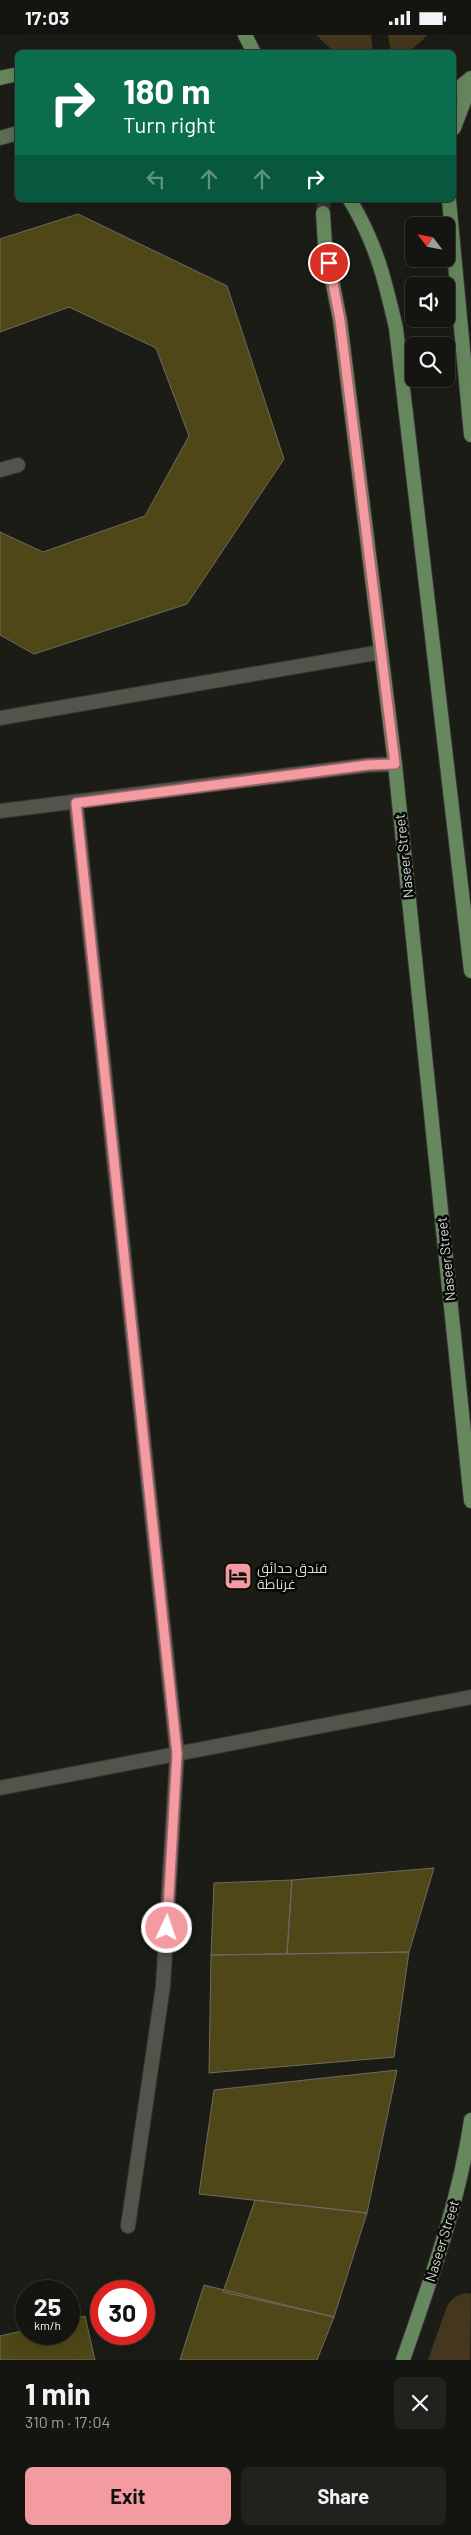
<!DOCTYPE html>
<meta charset="utf-8">
<style>
body{margin:0;font-family:Barlow,Cairo,sans-serif;background:#21221e;color:#f1f3f6;height:100vh;display:flex;flex-direction:column;font-size:19px;white-space:nowrap}
*{box-sizing:border-box;margin:0}
p{font-size:16px;color:#9d9f9f}
.icon{flex:none;width:28px;height:28px;fill:none;stroke:currentColor;stroke-width:2;stroke-linecap:round;stroke-linejoin:round}
.map{position:relative;height:2325px;overflow:hidden}
.side{display:flex;flex-direction:column;background:#141510;flex:1}
.side>*{flex:none}
.banner{position:absolute;left:15px;top:15px;width:441px;height:152px;border-radius:8px;box-shadow:0 5px 20px #0002,0 0 0 1px #333430;background:#0b6e4f;color:#fff;overflow:hidden}
.needle{width:32px;rotate:302deg}
.fabs{position:absolute;left:405px;top:182px;display:grid;gap:10px}
.fabs a{display:grid;place-items:center;width:50px;height:50px;border-radius:8px;background:#141510;box-shadow:0 5px 20px #0002,0 0 0 1px #333430;font-size:25px}
.speed{position:absolute;left:15px;top:2245px;display:flex;gap:10px;font-size:25px;font-weight:700;text-align:center}
.speed>*{display:grid;place-content:center;width:65px;height:65px;border-radius:50%;background:#141510;box-shadow:0 5px 20px #0002,0 0 0 1px #333430;line-height:1}
.speed small{font-size:12px;font-weight:400}
.speed .limit{border:8px solid #d22;background:#fff;color:#111}
.pin{position:absolute;display:grid;place-items:center;width:42px;height:42px;color:#fff;margin:-21px;border:2px solid #fff;border-radius:50%;box-shadow:0 1px 5px #0007}
.me{position:absolute;width:55px;margin:-28px;rotate:3deg;stroke-linejoin:round;filter:drop-shadow(0 0 4px #0008)}
.turn{display:flex;align-items:center;gap:18px;height:105px;padding:0 25px;font-size:22px}
.turn .icon{width:65px;height:65px;stroke-width:2.5}
.turn b{display:block;font-size:35px;line-height:42px}
.lanes{display:flex;align-items:center;height:48px;padding:0 25px;background:#0003;justify-content:center;gap:25px;direction:ltr}
.lanes .off{opacity:.35}
.round{display:grid;place-items:center;flex:none;width:52px;height:52px;border-radius:8px;background:#21221e}
.head{display:flex;align-items:center;justify-content:space-between;height:85px;padding:0 25px}
h1{font-size:30px;font-weight:700;line-height:38px}
.primary-button{display:flex;gap:10px;margin-top:auto;padding:10px 25px}
.primary-button a{flex:1;height:58px;border-radius:8px;background:#f49aa1;color:#111;font-size:20px;font-weight:700;line-height:58px;text-align:center}
.primary-button a+a{background:#21221e;color:#f1f3f6}
.status{display:flex;justify-content:space-between;align-items:center;height:35px;padding:0 25px;background:#141510;direction:ltr}
.status svg{height:14px;fill:currentColor}
.map>svg:first-child{display:block}
</style>
<div class="status"><b>17:03</b><svg viewBox="0 0 49 12"><path d="M0 12V9h3v3zM5 12V6h3v6zM10 12V3h3v9zM15 12V0h3v12zM26 1h20v11H26zM47 4h2v5h-2z"/></svg></div>
<div class="map">
<svg width="471" height="2325" viewBox="0 0 471 2325">
<rect width="100%" height="100%" fill="#1a1c15"/>
<path fill="#45361e" d="M 316,0 L 371,0 L 373,17 L 334,17 Z
M 388,0 L 428,0 L 409,17 L 391,18 Z
M 467,2258 L 471,2259 L 470,2325 L 428,2325 L 447,2271 C 452,2263 457,2260 467,2258 Z"/>
<path fill="#504718" stroke="#6d6b62" d="M 78,179 L 227,251 L 284,424 L 187,569 L 34,619 L 0,600 L 0,497 L 43,517 L 145,481 L 189,401 L 156,313 L 69,272 L 0,297 L 0,204 Z
M 434,1833 L 409,1917 L 287,1919 L 292,1845 Z
M 292,1845 L 287,1919 L 211,1920 L 214,1848 Z
M 409,1917 L 394,2022 L 209,2038 L 211,1920 Z
M 397,2035 L 367,2178 L 199,2159 L 214,2055 Z
M 255,2165 L 367,2178 L 334,2282 L 223,2257 Z
M 204,2250 L 334,2282 L 317,2325 L 180,2325 Z
M 85,2281 L 95,2325 L 0,2325 L 0,2301 L 26,2295 L 26,2299 L 69,2299 L 69,2285 Z"/>
<g fill="none" stroke-linecap="round" stroke-linejoin="round">
<path stroke="#363832" stroke-width="14" stroke-dasharray="14 7" stroke-linecap="butt" d="M 323,178 L 324,165"/>
<defs>
<path id="service" d="M 0,435 L 18,430
M 0,683 L 381,617"/>
<path id="minor" d="M 76,768 L 177,1719 L 163,1951 L 128,2191
M 0,776 L 368,730 L 395,729
M 0,1753 L 471,1662"/>
<path id="secondary" d="M 0,103 L 18,98"/>
<path id="primary" d="M 245,0 L 254,18
M 0,43 L 18,39
M 454,57 L 471,43
M 454,93 L 471,48
M 350,165 C 376,208 385,245 396,293 L 471,936
M 449,165 L 471,400
M 323,178 L 325,210 L 340,285 L 395,729 L 471,1466
M 403,2325 C 430,2246 459,2168 471,2085"/>
</defs>
<use href="#service" stroke="#343531" stroke-width="16"/>
<use href="#minor" stroke="#343531" stroke-width="16"/>
<use href="#secondary" stroke="#343531" stroke-width="16"/>
<use href="#primary" stroke="#343531" stroke-width="16"/>
<use href="#service" stroke="#51544b" stroke-width="14"/>
<use href="#minor" stroke="#51544b" stroke-width="14"/>
<use href="#secondary" stroke="#5c6e55" stroke-width="14"/>
<use href="#primary" stroke="#67885f" stroke-width="14"/>
</g>
<g fill="none" stroke-linecap="round" stroke-linejoin="round">
<defs>
<path id="route" d="M 167,1893 L 177,1719 L 76,768 L 368,730 L 395,729 L 340,285 L 329,228"/>
</defs>
<use href="#route" stroke="#9f6469" stroke-width="12"/>
<use href="#route" stroke="#f49aa1" stroke-width="9"/>
</g>
<defs>
<symbol id="hotel-square" viewBox="-11 -11 22 22"><rect x="-9" y="-9" width="18" height="18" rx="4" fill="#f49aa1" stroke="#060704"/><path d="M-6-4.5h1.5V1H6V5H4.5V3h-9V5H-6ZM-4 0a1.8 1.8 0 1 1 3.6 0ZM.5 0V-2.5h3Q6-2.5 6 0Z" fill="#111"/></symbol>
</defs>
<g fill-rule="evenodd">
<use href="#hotel-square" x="222" y="1525" width="32" height="32"/>
</g>
<g text-anchor="middle" stroke-width="5" stroke-linejoin="round" paint-order="stroke">
<g font-size="14" fill="#d8d9d4" stroke="#060704">
<text transform="translate(404 821) rotate(-96)" y="5">Naseer Street</text>
<text transform="translate(446 1224) rotate(-96)" y="5">Naseer Street</text>
<text transform="translate(442 2206) rotate(-73)" y="5">Naseer Street</text>
</g>
<g font-size="14" fill="#d8d9d4" stroke="#060704" text-anchor="start">
<text x="257" y="1538">فندق حدائق<tspan x="257" dy="16">غرناطة</tspan></text>
</g>
</g>
</svg>
<div class="fabs">
<a><svg class="needle" viewBox="-14 -14 28 28"><path d="M0-13l5 13h-10z" fill="#e53935"/><path d="M0 13l5-13h-10z" fill="#9d9f9f"/></svg></a>
<a><svg class="icon" aria-label="sound" viewBox="0 0 24 24"><path d="M4 9h4l5-4v14l-5-4H4zM17 9q2 3 0 6"/></svg></a>
<a><svg class="icon" aria-label="search" viewBox="0 0 24 24"><circle cx="10" cy="10" r="6"/><path d="M15 15l6 6"/></svg></a>
</div>
<div class="speed"><div>25<small>km/h</small></div><div class="limit">30</div></div>
<div class="pin" style="left:329px;top:228px;background:#d93025"><svg class="icon" aria-label="arrive" viewBox="0 0 24 24"><path d="M6 21V4h12l-3 4 3 4H6"/></svg></div>
<svg class="me" style="left:167px;top:1893px" viewBox="-20 -20 40 40"><circle r="17" fill="#f49aa1" stroke="#fff" stroke-width="3"/><path d="M0-11L8 9 0 5-8 9z" fill="#fff"/></svg>
<div class="banner">
<div class="turn"><svg class="icon" aria-label="right" viewBox="0 0 24 24"><path d="M7 20v-9h11M14 6l5 5-5 5"/></svg><div><b>180 m</b>Turn right</div></div>
<div class="lanes"><svg class="icon off" aria-label="left" viewBox="0 0 24 24"><path d="M17 20v-9H6M10 6l-5 5 5 5"/></svg><svg class="icon off" aria-label="ahead" viewBox="0 0 24 24"><path d="M12 20V5M6 11l6-6 6 6"/></svg><svg class="icon off" aria-label="ahead" viewBox="0 0 24 24"><path d="M12 20V5M6 11l6-6 6 6"/></svg><svg class="icon" aria-label="right" viewBox="0 0 24 24"><path d="M7 20v-9h11M14 6l5 5-5 5"/></svg></div>
</div>
</div>
<section class="side">
<div class="head"><div><h1>1 min</h1><p>310 m · 17:04</p></div><a class="round"><svg class="icon" aria-label="close" viewBox="0 0 24 24"><path d="M6 6l12 12M18 6L6 18"/></svg></a></div>
<div class="primary-button"><a>Exit</a><a>Share</a></div>
</section>
